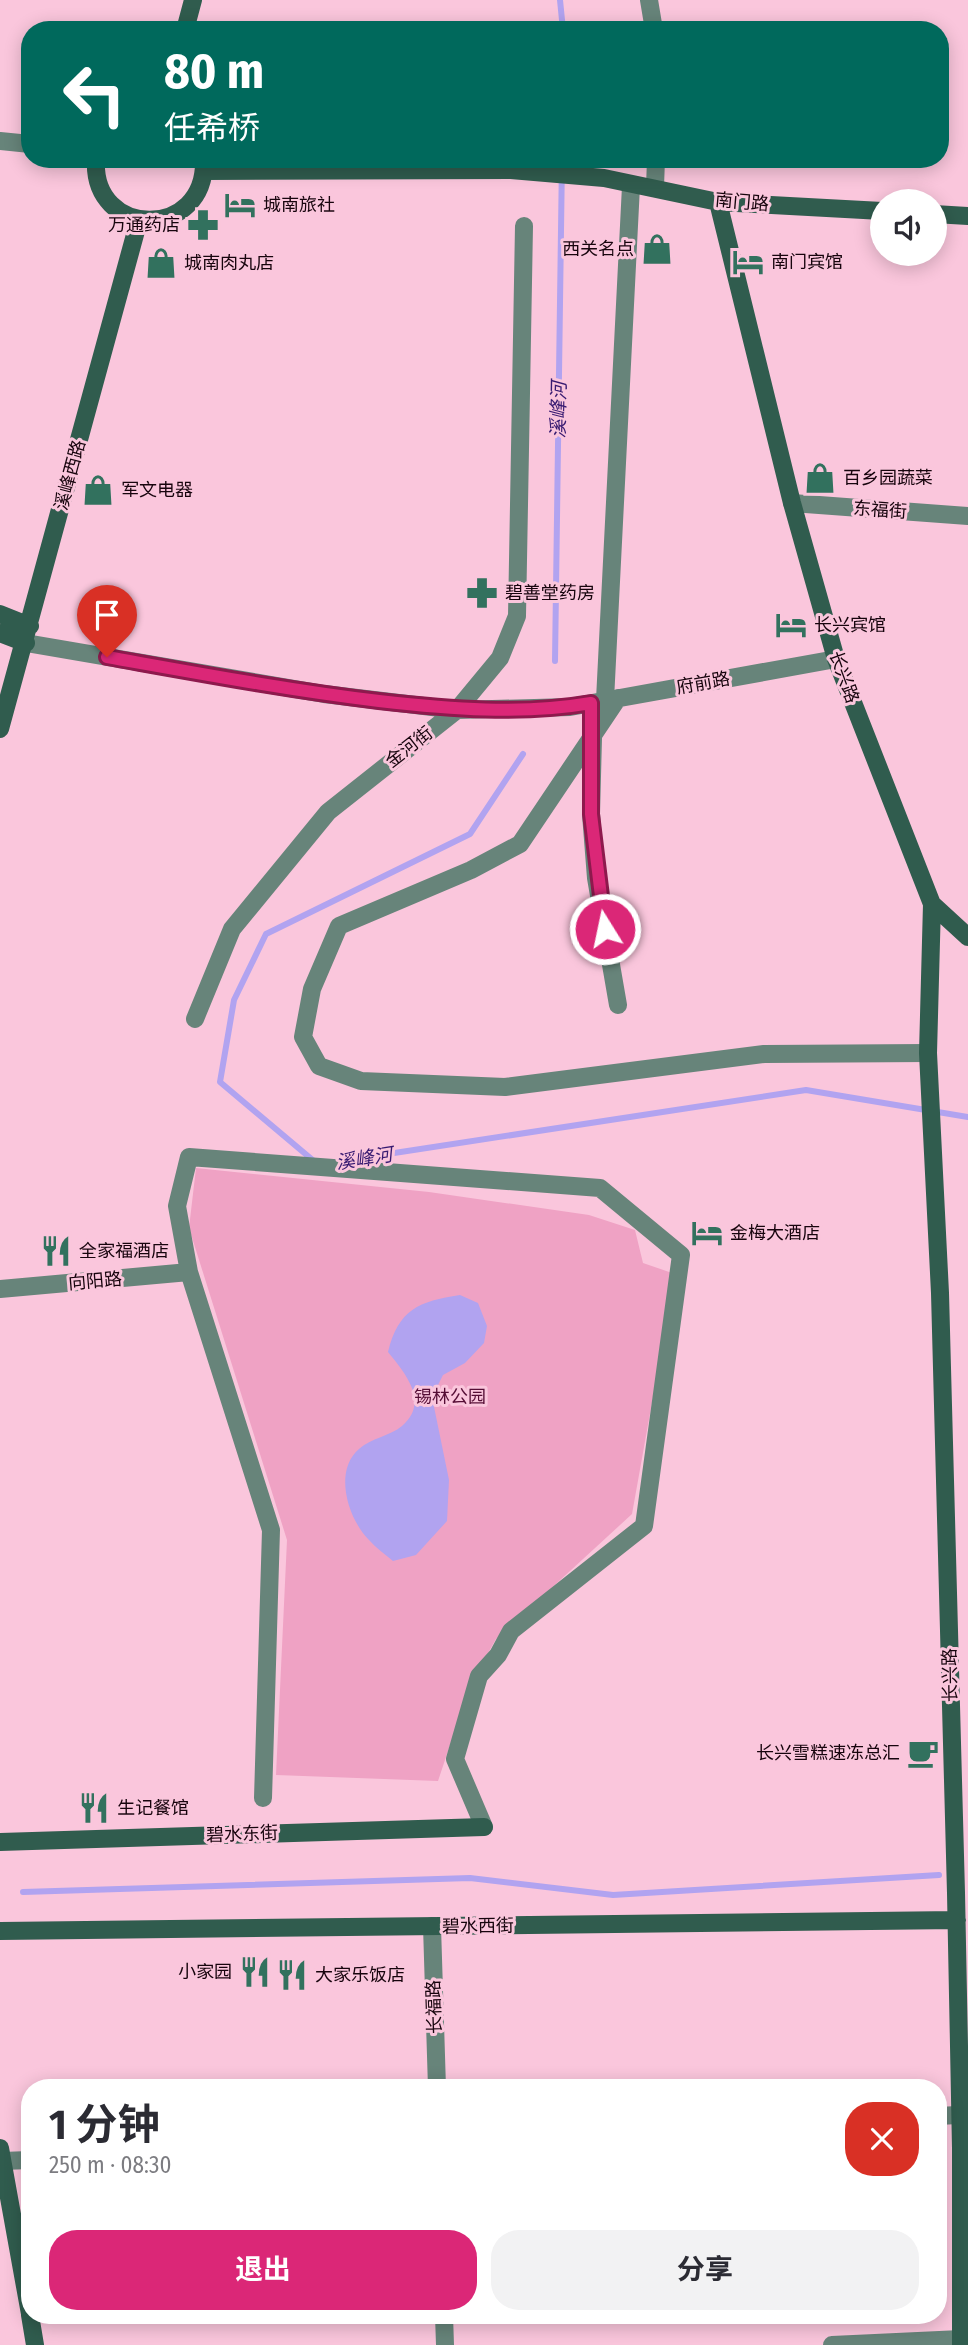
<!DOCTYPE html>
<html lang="zh">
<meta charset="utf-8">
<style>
body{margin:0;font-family:"Fira Sans Condensed","Noto Sans SC",sans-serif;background:#f2f2f3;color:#2b2b33;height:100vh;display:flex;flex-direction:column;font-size:26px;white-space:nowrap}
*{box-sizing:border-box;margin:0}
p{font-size:23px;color:#7c7c81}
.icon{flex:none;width:38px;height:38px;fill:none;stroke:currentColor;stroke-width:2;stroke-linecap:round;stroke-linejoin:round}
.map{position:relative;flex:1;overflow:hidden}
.side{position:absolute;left:21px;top:2079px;width:926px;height:245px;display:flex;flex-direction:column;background:#fff;border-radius:28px;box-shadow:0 4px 18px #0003}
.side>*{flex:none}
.hud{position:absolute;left:21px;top:21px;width:928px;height:147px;border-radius:28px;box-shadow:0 4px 18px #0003;background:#00695c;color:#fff;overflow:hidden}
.tools{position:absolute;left:870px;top:189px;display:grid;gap:14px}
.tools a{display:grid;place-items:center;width:77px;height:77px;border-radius:50%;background:#fff;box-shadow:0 4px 18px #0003;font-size:35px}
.pin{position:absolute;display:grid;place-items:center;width:60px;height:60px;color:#fff;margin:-72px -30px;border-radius:50% 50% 50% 0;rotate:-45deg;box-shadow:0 0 7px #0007}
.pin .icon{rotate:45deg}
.me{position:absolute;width:77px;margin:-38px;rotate:350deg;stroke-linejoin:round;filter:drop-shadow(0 0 5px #0008)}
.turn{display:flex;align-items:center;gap:24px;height:147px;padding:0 28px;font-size:32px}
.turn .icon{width:91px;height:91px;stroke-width:2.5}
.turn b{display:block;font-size:49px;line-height:60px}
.round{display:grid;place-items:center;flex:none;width:74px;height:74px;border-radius:28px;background:#f2f2f3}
.overview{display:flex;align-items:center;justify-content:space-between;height:119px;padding:0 28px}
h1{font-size:42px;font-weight:700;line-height:52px}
.primary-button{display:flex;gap:14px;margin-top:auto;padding:14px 28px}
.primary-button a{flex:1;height:80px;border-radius:28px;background:#db2777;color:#fff;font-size:28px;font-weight:700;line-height:80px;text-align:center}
.primary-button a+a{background:#f2f2f3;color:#2b2b33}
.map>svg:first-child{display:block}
</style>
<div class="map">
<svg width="968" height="2345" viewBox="0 0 968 2345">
<rect width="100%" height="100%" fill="#fac6dc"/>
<path fill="#efa2c4" d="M 196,1168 L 429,1192 L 589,1215 L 635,1230 L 643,1263 L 675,1274 L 632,1514 L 496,1639 L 470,1685 L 438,1781 L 276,1775 L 287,1540 L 189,1228 Z"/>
<path fill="#b1a3f0" d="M 460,1295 L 478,1303 L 487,1326 L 484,1343 L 465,1363 L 443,1375 L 432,1397 L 449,1480 L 447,1521 L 416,1555 L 393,1561 C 385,1554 376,1548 369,1540 C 348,1519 333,1471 359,1449 C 371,1438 390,1436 402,1426 C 430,1402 405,1373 388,1352 C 398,1310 419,1301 460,1295 Z"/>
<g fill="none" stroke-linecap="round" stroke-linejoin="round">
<path stroke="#b1a3f0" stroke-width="6" d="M 560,0 L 563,30
M 555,661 L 562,159
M 342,1161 L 806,1090 L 968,1117
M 315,1162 L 220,1082 L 234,1000 L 266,934 L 470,834 L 523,754
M 23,1892 L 470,1878 L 613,1895 L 939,1875"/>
<path stroke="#67847a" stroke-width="18" d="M 649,0 L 654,30
M 0,141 L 30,144
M 655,187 L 656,159
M 792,503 L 968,516
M 26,643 L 324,694 L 457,710 L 570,707 L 836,659
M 618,698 L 520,844 L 471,870 L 339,926 L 312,989 L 303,1037 L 319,1066 L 361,1081 L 505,1087 L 764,1054 L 928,1053
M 605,700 L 631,186
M 593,738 L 591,814 L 596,878 L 618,1005
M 195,1019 L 232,929 L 328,812 L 457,710 L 500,658 L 517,616 L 524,226
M 0,1289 L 189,1272
M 263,1798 L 271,1530 L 189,1272 L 177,1206 L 189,1157 L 600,1188 L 681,1255 L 644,1526 L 511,1631 L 498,1655 L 479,1676 L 455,1759 L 484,1827
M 432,1926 L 437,2088
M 938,2116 L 958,2115
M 2,2161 L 30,2160
M 444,2315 L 445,2345
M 832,2345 L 961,2339"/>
<path stroke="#305c4e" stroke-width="18" d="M 185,30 L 193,0
M 96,159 C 91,239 207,241 204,159
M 204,171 L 511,170 L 604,178 L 718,202 L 882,211
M 718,202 L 792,503 L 836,659 L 932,904 L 928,1053 L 940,1293 L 956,1893 L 961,2148 L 961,2345
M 934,214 L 968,216
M 0,614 L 30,626
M 0,633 L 26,643
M 0,729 L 139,220
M 932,904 L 968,937
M 0,1842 L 484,1827
M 0,1931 L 957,1920
M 0,2148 L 30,2314
M 30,2315 L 35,2345"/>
</g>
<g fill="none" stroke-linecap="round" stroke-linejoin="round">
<defs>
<path id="route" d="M 107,657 C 197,673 288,690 379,701 C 449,709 522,715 591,703 L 591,814 L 605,929"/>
</defs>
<use href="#route" stroke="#8e194d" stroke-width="18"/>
<use href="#route" stroke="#db2777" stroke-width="12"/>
</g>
<defs>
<symbol id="hotel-bare" viewBox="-9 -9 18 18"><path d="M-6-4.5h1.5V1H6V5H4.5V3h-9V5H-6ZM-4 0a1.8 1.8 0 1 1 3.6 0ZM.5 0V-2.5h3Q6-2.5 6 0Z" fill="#32715e" stroke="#fac6dc" stroke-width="2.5" paint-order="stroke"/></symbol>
<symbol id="pharmacy-bare" viewBox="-9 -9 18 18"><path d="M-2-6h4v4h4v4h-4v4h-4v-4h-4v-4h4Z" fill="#32715e" stroke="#fac6dc" stroke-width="2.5" paint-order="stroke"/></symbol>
<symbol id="shop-bare" viewBox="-9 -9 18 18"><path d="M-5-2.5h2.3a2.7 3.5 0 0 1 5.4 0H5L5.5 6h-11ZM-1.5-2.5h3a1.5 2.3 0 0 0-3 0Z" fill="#32715e" stroke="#fac6dc" stroke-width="2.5" paint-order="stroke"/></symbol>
<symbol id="restaurant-bare" viewBox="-9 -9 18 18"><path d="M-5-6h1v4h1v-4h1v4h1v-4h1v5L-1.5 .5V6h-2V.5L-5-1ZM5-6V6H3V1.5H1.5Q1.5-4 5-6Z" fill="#32715e" stroke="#fac6dc" stroke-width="2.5" paint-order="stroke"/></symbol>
<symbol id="cafe-bare" viewBox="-9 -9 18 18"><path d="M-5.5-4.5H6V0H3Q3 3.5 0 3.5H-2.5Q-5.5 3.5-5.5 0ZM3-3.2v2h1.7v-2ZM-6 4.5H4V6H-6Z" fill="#32715e" stroke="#fac6dc" stroke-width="2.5" paint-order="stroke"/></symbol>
</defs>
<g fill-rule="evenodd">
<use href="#hotel-bare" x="218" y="183" width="44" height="44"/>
<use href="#pharmacy-bare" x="181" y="203" width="44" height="44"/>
<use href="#shop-bare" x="635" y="227" width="44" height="44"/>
<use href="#hotel-bare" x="726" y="240" width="44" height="44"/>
<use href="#shop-bare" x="139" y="241" width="44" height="44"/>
<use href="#shop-bare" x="798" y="456" width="44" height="44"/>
<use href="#shop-bare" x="76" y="468" width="44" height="44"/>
<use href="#pharmacy-bare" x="460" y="571" width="44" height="44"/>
<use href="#hotel-bare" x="769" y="603" width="44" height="44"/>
<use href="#hotel-bare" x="685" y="1211" width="44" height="44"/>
<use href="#restaurant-bare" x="34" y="1229" width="44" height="44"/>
<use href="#cafe-bare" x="901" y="1731" width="44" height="44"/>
<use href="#restaurant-bare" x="72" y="1786" width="44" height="44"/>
<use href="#restaurant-bare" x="233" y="1950" width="44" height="44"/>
<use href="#restaurant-bare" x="270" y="1953" width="44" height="44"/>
</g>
<g text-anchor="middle" stroke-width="6" stroke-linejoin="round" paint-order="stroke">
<g font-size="18" fill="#17040d" stroke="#fac6dc">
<text transform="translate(742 202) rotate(5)" y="6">南门路</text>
<text transform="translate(70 475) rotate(-75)" y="6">溪峰西路</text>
<text transform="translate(880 510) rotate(4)" y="6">东福街</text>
<text transform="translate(844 677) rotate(70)" y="6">长兴路</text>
<text transform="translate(703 683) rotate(-10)" y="6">府前路</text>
<text transform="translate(409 747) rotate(-38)" y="6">金河街</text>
<text transform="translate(95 1281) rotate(-5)" y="6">向阳路</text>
<text transform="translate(950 1675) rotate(-91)" y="6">长兴路</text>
<text transform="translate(242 1834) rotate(-2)" y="6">碧水东街</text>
<text transform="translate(478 1926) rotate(-1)" y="6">碧水西街</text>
<text transform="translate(434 2007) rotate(-92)" y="6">长福路</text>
</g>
<g font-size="18" fill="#17040d" stroke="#fac6dc" text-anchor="start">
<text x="263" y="211">城南旅社</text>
<text x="180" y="231" text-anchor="end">万通药店</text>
<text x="634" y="255" text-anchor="end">西关名点</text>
<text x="771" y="268">南门宾馆</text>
<text x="184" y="269">城南肉丸店</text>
<text x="843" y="484">百乡园蔬菜</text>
<text x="121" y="496">军文电器</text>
<text x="505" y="599">碧善堂药房</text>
<text x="814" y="631">长兴宾馆</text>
<text x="730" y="1239">金梅大酒店</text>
<text x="79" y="1257">全家福酒店</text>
<text x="900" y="1759" text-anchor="end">长兴雪糕速冻总汇</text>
<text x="117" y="1814">生记餐馆</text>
<text x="232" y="1978" text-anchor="end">小家园</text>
<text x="315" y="1981">大家乐饭店</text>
</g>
<g font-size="18" fill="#550d35" stroke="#fac6dc">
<text x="450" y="1403">锡林公园</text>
</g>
<g font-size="19" font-style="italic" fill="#371a71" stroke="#fac6dc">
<text transform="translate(558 410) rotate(-89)" y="7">溪峰河</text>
<text transform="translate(364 1158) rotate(-9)" y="7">溪峰河</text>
</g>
</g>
</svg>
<div class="tools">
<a><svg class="icon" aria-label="sound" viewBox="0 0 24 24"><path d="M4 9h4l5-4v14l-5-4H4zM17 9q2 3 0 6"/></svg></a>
</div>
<div class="pin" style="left:107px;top:657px;background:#d93025"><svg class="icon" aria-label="arrive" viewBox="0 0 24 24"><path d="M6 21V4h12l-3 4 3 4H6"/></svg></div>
<svg class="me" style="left:605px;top:929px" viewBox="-20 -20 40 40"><circle r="17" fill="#db2777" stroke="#fff" stroke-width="3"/><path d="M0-11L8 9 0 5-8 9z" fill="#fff"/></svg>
<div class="hud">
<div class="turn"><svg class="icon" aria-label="left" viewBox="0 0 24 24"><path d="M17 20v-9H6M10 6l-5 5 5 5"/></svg><div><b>80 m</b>任希桥</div></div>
</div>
<section class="side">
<div class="overview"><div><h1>1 分钟</h1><p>250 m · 08:30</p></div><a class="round" style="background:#d93025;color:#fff"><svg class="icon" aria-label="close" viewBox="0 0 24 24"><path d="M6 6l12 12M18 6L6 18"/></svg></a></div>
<div class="primary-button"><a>退出</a><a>分享</a></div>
</section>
</div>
